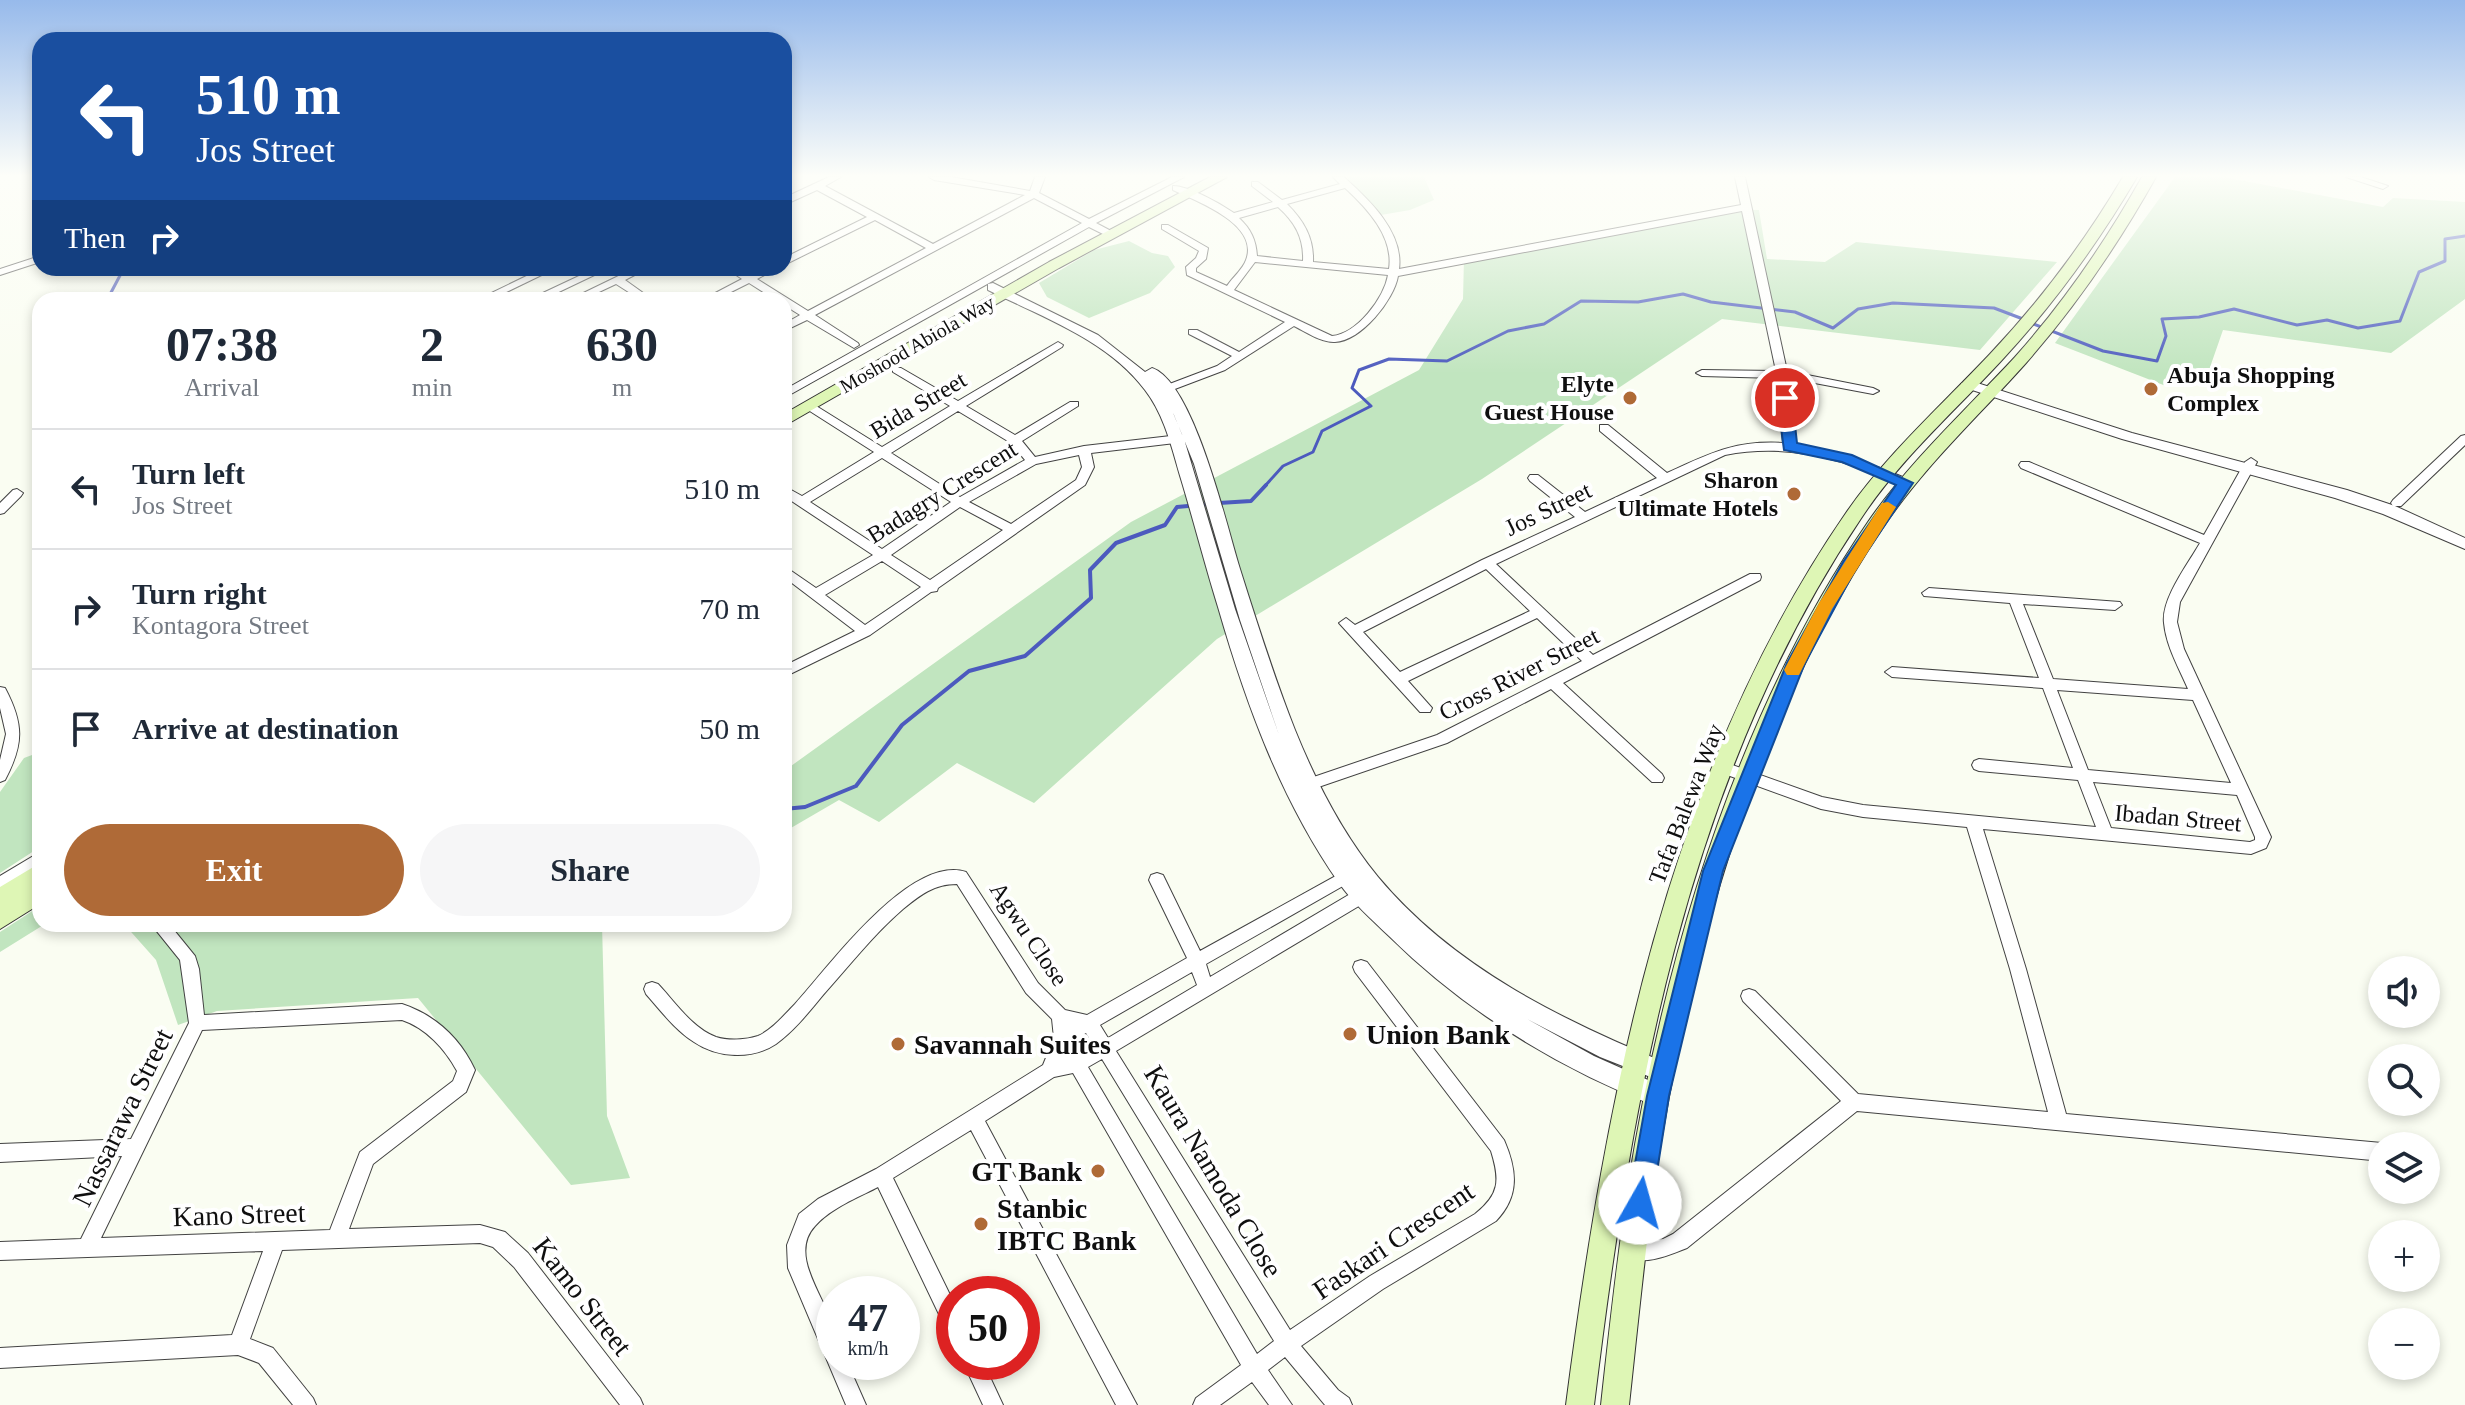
<!DOCTYPE html>
<meta charset="utf-8">
<style>
body{margin:0;font-family:Georgia,serif;background:#f6f6f7;color:#1f2937;height:100vh;display:flex;flex-direction:column;font-size:30px;white-space:nowrap}
*{box-sizing:border-box;margin:0}
p{font-size:26px;color:#747a83}
.icon{flex:none;width:44px;height:44px;fill:none;stroke:currentColor;stroke-width:2;stroke-linecap:round;stroke-linejoin:round}
.map{position:relative;flex:1;overflow:hidden}
.side{position:absolute;left:32px;top:292px;width:760px;height:640px;display:flex;flex-direction:column;background:#fff;border-radius:24px;box-shadow:0 4px 12px #0003}
.side>*{flex:none}
.top-card{position:absolute;left:32px;top:32px;width:760px;height:244px;border-radius:24px;box-shadow:0 4px 12px #0003;background:#1a4fa0;color:#fff;overflow:hidden}
.fabs{position:absolute;left:2368px;top:956px;display:grid;gap:16px}
.fabs a{display:grid;place-items:center;width:72px;height:72px;border-radius:50%;background:#fff;box-shadow:0 4px 12px #0003;font-size:40px}
.speed{position:absolute;left:816px;top:1276px;display:flex;gap:16px;font-size:40px;font-weight:700;text-align:center}
.speed>*{display:grid;place-content:center;width:104px;height:104px;border-radius:50%;background:#fff;box-shadow:0 4px 12px #0003;line-height:1}
.speed small{font-size:20px;font-weight:400}
.speed .limit{border:12px solid #d22;background:#fff;color:#111}
.pin{position:absolute;display:grid;place-items:center;width:68px;height:68px;color:#fff;margin:-34px;border:4px solid #fff;border-radius:50%;box-shadow:0 2px 8px #0007}
.me{position:absolute;width:88px;margin:-44px;rotate:7deg;stroke-linejoin:round;filter:drop-shadow(0 0 6px #0008)}
.turn{display:flex;align-items:center;gap:28px;height:168px;padding:0 32px;font-size:36px}
.turn .icon{width:104px;height:104px;stroke-width:2.5}
.turn b{display:block;font-size:56px;line-height:68px}
.then{display:flex;align-items:center;height:76px;padding:0 32px;background:#0003;gap:16px;font-size:30px}
.eta{display:flex;justify-content:space-evenly;align-items:center;height:136px;text-align:center}
.eta b{font-size:48px;font-weight:700;line-height:56px}
.button{display:flex;gap:16px;margin-top:auto;padding:16px 32px}
.button a{flex:1;height:92px;border-radius:48px;background:#af6a37;color:#fff;font-size:32px;font-weight:700;line-height:92px;text-align:center}
.button a+a{background:#f6f6f7;color:#1f2937}
ul{padding:0;list-style:none}
li{display:flex;align-items:center;gap:24px;height:120px;padding:0 32px;border-top:2px solid #e0e1e3}
li div{flex:1}
li b{display:block;font-size:30px}
li em{font-style:normal}
.map>svg:first-child{display:block}
</style>
<div class="map">
<svg width="2465" height="1405" viewBox="0 0 2465 1405">
<rect width="100%" height="100%" fill="#fafdf2"/>
<path fill="#c1e5bf" d="M 1347,177 L 1424,177 L 1434,200 L 1410,210 L 1381,215 Z
M 2175,177 L 2223,177 L 2383,207 L 2393,198 L 2465,202 L 2465,299 L 2391,353 L 2223,330 L 2208,373 L 2166,386 L 2055,343 Z
M 1715,209 L 1759,210 L 1767,259 L 1825,262 L 1856,242 L 2057,262 L 1980,350 L 1722,319 L 1482,479 L 1217,639 L 1034,803 L 957,763 L 879,822 L 839,800 L 784,832 L 784,771 L 1131,522 L 1419,370 L 1463,299 L 1464,258 Z
M 1129,241 L 1152,253 L 1168,256 L 1175,267 L 1150,293 L 1089,318 L 1047,297 L 1039,283 L 1094,250 Z
M 40,752 L 40,847 L 0,873 L 0,792 L 24,758 Z
M 40,906 L 40,924 L 45,924 L 0,952 L 0,932 Z
M 124,924 L 602,924 L 607,1116 L 630,1178 L 571,1185 L 418,998 L 217,1011 L 178,1025 L 156,960 Z"/>
<g fill="none" stroke-linecap="round" stroke-linejoin="round">
<path stroke="#4c5abe" stroke-width="3" d="M 107,300 L 124,268
M 2031,323 L 2103,351 L 2157,361 L 2166,336 L 2162,319 L 2199,317 L 2234,309 L 2297,325 L 2327,320 L 2358,328 L 2400,321 L 2419,272 L 2445,261 L 2445,239 L 2465,236
M 1264,487 L 1283,466 L 1313,452 L 1322,431 L 1371,406 L 1352,388 L 1359,370 L 1389,359 L 1447,361 L 1508,331 L 1544,324 L 1581,301 L 1638,302 L 1683,294 L 1711,302 L 1795,312 L 1833,328 L 1858,309 L 1893,303 L 1994,308 L 2023,319"/>
<path stroke="#4c5abe" stroke-width="4" d="M 1219,503 L 1251,501 L 1266,485
M 784,809 L 805,807 L 856,786 L 902,725 L 969,671 L 1025,656 L 1091,598 L 1090,570 L 1116,543 L 1165,525 L 1177,507 L 1210,504"/>
<defs>
<path id="minor" d="M 829,177 L 841,177 L 825,186 L 933,244 L 1025,195 L 934,180 L 929,177 L 951,177 L 1030,191 L 1035,177 L 1045,177 L 1039,193 L 1089,219 L 1172,177 L 1184,177 L 1096,223 L 1113,232 L 1113,236 L 1107,236 L 1089,227 L 784,398 L 784,390 L 1082,223 L 1034,198 L 815,315 L 858,343 L 859,345 L 854,348 L 807,320 L 784,331 L 784,324 L 800,315 L 784,305 L 784,300 L 776,300 L 749,283 L 715,300 L 702,300 L 742,279 L 726,268 L 738,268 L 750,275 L 764,268 L 777,268 L 757,279 L 808,311 L 926,248 L 875,220 L 784,265 L 784,258 L 867,217 L 817,190 L 784,205 L 784,198 Z
M 1333,177 L 1344,177 C 1369,200 1404,232 1399,269 L 1741,205 L 1735,177 L 1745,177 L 1787,371 L 1873,388 L 1879,391 L 1873,394 L 1788,378 L 1795,444 C 1835,451 1872,464 1910,480 L 1912,483 L 1910,486 C 1894,487 1873,473 1857,467 C 1813,452 1771,446 1725,455 L 1496,564 L 1593,655 L 1750,574 L 1760,574 L 1761,577 L 1760,580 L 1563,683 L 1662,774 L 1664,778 L 1662,782 L 1652,782 L 1551,689 L 1447,743 L 1301,793 L 1296,791 L 1294,787 L 1296,783 L 1437,735 L 1582,661 L 1537,618 L 1408,681 L 1432,708 L 1430,712 L 1420,712 L 1339,623 L 1346,618 L 1355,625 L 1482,560 L 1575,517 L 1530,481 L 1528,478 L 1530,475 L 1538,475 L 1585,512 L 1657,478 L 1600,431 L 1600,425 L 1608,425 L 1667,473 C 1709,454 1735,440 1783,443 L 1777,378 L 1702,376 L 1696,373 L 1702,370 L 1776,371 L 1742,211 L 1398,276 C 1394,300 1361,341 1335,342 C 1322,343 1306,332 1294,326 L 1225,370 L 1159,395 L 1151,395 L 1151,391 L 1217,366 L 1232,356 L 1189,334 L 1189,330 L 1197,330 L 1239,352 L 1285,322 L 1187,275 L 1186,267 L 1196,258 L 1199,251 L 1162,229 L 1162,225 L 1168,225 L 1208,248 L 1206,259 L 1196,268 L 1196,272 L 1227,286 C 1232,278 1243,269 1246,260 C 1260,224 1196,201 1173,190 L 1173,186 C 1189,186 1219,203 1234,213 L 1273,202 L 1252,186 L 1252,182 L 1258,182 L 1282,200 L 1340,184 ZM 1345,188 C 1367,208 1394,237 1389,269 L 1313,262 C 1314,238 1304,221 1287,204 ZM 1278,207 C 1295,222 1304,238 1303,261 L 1257,256 C 1256,240 1251,229 1239,218 ZM 1255,262 L 1388,275 C 1384,298 1357,334 1332,336 L 1234,290 ZM 1486,569 L 1530,611 L 1400,672 L 1363,632 Z
M 2346,177 L 2361,177 L 2388,186 L 2383,189 Z
M 40,256 L 40,262 L 0,275 L 0,269 Z
M 543,268 L 556,268 L 490,300 L 477,300 Z
M 596,268 L 609,268 L 542,300 L 528,300 Z
M 635,268 L 648,268 L 625,280 L 653,300 L 641,300 L 616,284 L 582,300 L 569,300 Z
M 1058,342 L 1063,345 L 1062,347 L 966,406 L 1015,435 L 1070,402 L 1078,402 L 1078,406 L 1022,441 L 1035,457 L 1084,446 L 1188,434 L 1192,435 L 1192,441 L 1091,453 L 1094,467 L 1085,485 L 938,588 L 937,591 L 931,592 L 870,635 L 784,677 L 784,666 L 855,631 L 784,577 L 784,566 L 816,588 L 873,555 L 784,496 L 784,486 L 802,496 L 874,452 L 805,408 L 805,404 L 813,404 L 882,447 L 950,406 L 893,372 L 893,368 L 901,368 L 958,401 ZM 958,411 L 1011,443 L 1025,460 L 960,497 L 891,453 ZM 1079,455 L 1082,467 L 1076,480 L 1011,524 L 969,502 L 1036,464 ZM 882,458 L 951,502 L 882,549 L 810,502 ZM 960,507 L 1003,530 L 930,580 L 891,555 ZM 882,561 L 921,587 L 865,625 L 825,595 Z
M 2465,435 L 2465,445 L 2401,506 L 2393,506 L 2391,503 L 2393,500 L 2461,436 Z
M 2251,458 L 2257,462 L 2180,602 L 2177,622 L 2184,649 L 2271,837 L 2266,848 L 2251,854 L 1983,829 L 2026,969 L 2066,1114 L 2382,1143 L 2388,1146 L 2382,1146 L 2382,1161 L 1857,1111 L 1687,1248 C 1669,1255 1647,1265 1628,1258 L 1626,1251 L 1628,1244 L 1663,1239 L 1673,1234 L 1841,1101 L 1743,1001 L 1741,996 L 1743,991 L 1749,989 L 1755,991 L 1858,1094 L 2048,1112 L 2010,969 L 1967,827 L 1863,817 L 1821,809 L 1719,772 L 1717,768 L 1719,764 L 1724,762 L 1822,797 L 1863,805 L 2096,827 L 2078,780 L 1979,771 L 1974,769 L 1972,765 L 1974,761 L 1979,759 L 2073,768 L 2043,688 L 1892,677 L 1885,672 L 1892,667 L 2039,678 L 2010,603 L 1924,596 L 1922,593 L 1929,588 L 2120,602 L 2122,605 L 2115,610 L 2023,604 L 2053,679 L 2188,689 C 2179,668 2166,646 2164,623 C 2161,599 2188,564 2200,543 L 2021,468 L 2019,465 L 2021,462 L 2029,462 L 2204,535 L 2245,462 ZM 2057,690 L 2193,700 L 2231,783 L 2088,770 ZM 2093,782 L 2237,795 L 2255,837 L 2255,840 L 2250,842 L 2111,828 Z
M 17,489 L 23,493 L 21,496 L 4,513 L 0,514 L 0,503 L 13,490 Z
M 0,687 L 5,688 C 24,724 24,744 5,780 L 0,782 L 0,760 L 6,734 L 0,708 Z
M 40,852 L 40,866 L 0,891 L 0,876 Z
M 1352,867 L 1357,868 L 1360,873 L 1357,878 L 1206,964 L 1210,977 L 1362,887 L 1368,885 L 1374,887 L 1376,892 L 1374,897 L 1116,1051 L 1290,1330 L 1370,1276 L 1475,1214 C 1500,1194 1500,1180 1491,1151 L 1355,972 L 1353,967 L 1355,962 L 1361,960 L 1367,962 L 1504,1140 C 1517,1170 1520,1196 1496,1221 L 1383,1289 L 1301,1346 L 1338,1390 L 1349,1398 L 1352,1405 L 1325,1405 L 1285,1357 L 1268,1370 L 1292,1405 L 1269,1405 L 1252,1382 L 1220,1405 L 1193,1405 L 1196,1398 L 1241,1365 L 1073,1073 L 1054,1077 L 985,1121 L 1137,1405 L 1116,1405 L 971,1130 L 893,1178 L 954,1303 L 954,1334 L 947,1331 L 878,1187 C 857,1198 831,1208 815,1226 C 787,1256 828,1300 834,1331 C 836,1340 834,1352 834,1362 L 847,1362 L 866,1405 L 846,1405 L 788,1268 L 787,1245 L 799,1214 L 818,1199 L 876,1169 L 1043,1065 L 1054,1038 L 1052,1019 L 1026,993 L 957,884 C 934,884 920,895 903,909 C 873,935 849,966 823,995 C 809,1012 794,1031 776,1044 C 752,1060 717,1058 694,1042 C 675,1030 661,1011 646,994 L 644,989 L 646,984 L 652,982 L 658,984 C 675,1002 692,1028 716,1037 C 728,1041 746,1040 758,1036 C 772,1030 785,1014 795,1004 C 829,967 910,854 966,872 L 1038,983 L 1065,1010 L 1087,1015 L 1187,958 L 1149,880 L 1151,875 L 1157,873 L 1163,875 L 1200,951 ZM 1192,972 L 1197,985 L 1108,1038 L 1100,1025 ZM 1086,1033 L 1094,1046 L 1080,1053 L 1073,1041 ZM 1102,1059 L 1274,1341 L 1257,1354 L 1088,1067 Z
M 151,924 L 169,924 L 195,956 L 199,969 L 204,1015 L 402,1004 C 435,1015 460,1038 475,1070 L 466,1092 L 373,1164 L 349,1229 L 480,1225 L 505,1232 L 528,1253 L 640,1398 L 643,1405 L 620,1405 L 514,1267 L 493,1247 L 480,1243 L 282,1250 L 250,1339 L 273,1348 L 313,1398 L 316,1405 L 293,1405 L 259,1363 L 238,1355 L 0,1368 L 0,1348 L 232,1335 L 263,1251 L 0,1260 L 0,1242 L 81,1239 L 122,1156 L 0,1162 L 0,1144 L 131,1139 L 189,1023 L 180,960 ZM 402,1020 C 426,1028 445,1049 457,1071 L 453,1081 L 360,1152 L 330,1230 L 101,1238 L 202,1030 Z
M 963,1362 L 983,1362 L 1003,1405 L 983,1405 Z"/>
<path id="tertiary" d="M 993,283 L 1098,335 L 1145,372 L 1152,368 C 1194,382 1227,528 1240,569 C 1257,623 1274,677 1295,730 C 1316,782 1342,833 1378,877 C 1454,968 1563,1021 1671,1065 L 1674,1072 L 1671,1079 L 1663,1082 L 1600,1057 L 1527,1019 L 1594,1056 L 1666,1088 L 1669,1096 L 1666,1104 L 1658,1107 C 1558,1068 1465,1011 1389,936 C 1371,919 1353,903 1339,883 C 1281,800 1246,704 1218,607 C 1205,565 1194,522 1181,479 C 1172,449 1165,416 1145,390 C 1108,340 1042,317 988,290 L 988,284 ZM 1173,413 L 1174,415 L 1194,464 L 1240,620 L 1279,735 L 1235,609 L 1184,439 Z
M 1968,380 L 2132,433 L 2347,490 L 2395,506 L 2465,538 L 2465,549 L 2383,514 L 2335,498 L 2122,439 L 1963,387 L 1961,384 Z"/>
<path id="secondary" d="M 1210,177 L 1227,177 L 1059,268 L 784,426 L 784,414 L 1049,262 Z
M 2123,177 L 2137,177 C 2098,243 2054,304 2002,360 C 1953,413 1899,460 1860,520 C 1685,780 1631,1101 1594,1405 L 1566,1405 C 1606,1097 1666,774 1846,513 C 1887,454 1941,406 1990,354 C 2041,300 2085,241 2123,177 Z
M 2142,177 L 2156,177 C 2119,243 2076,306 2026,363 C 1977,418 1923,467 1882,529 C 1753,721 1688,959 1654,1186 C 1644,1259 1637,1332 1629,1405 L 1601,1405 C 1609,1332 1617,1259 1628,1186 C 1665,955 1735,717 1868,522 C 1910,461 1965,411 2015,357 C 2064,302 2106,241 2142,177 Z
M 40,863 L 40,904 L 0,929 L 0,887 Z"/>
</defs>
<use href="#minor" stroke="#424242" stroke-width="2"/>
<use href="#tertiary" stroke="#424242" stroke-width="2"/>
<use href="#secondary" stroke="#313131" stroke-width="2"/>
<use href="#minor" fill="#fff" fill-rule="evenodd"/>
<use href="#tertiary" fill="#fff" fill-rule="evenodd"/>
<use href="#secondary" fill="#def6b5" fill-rule="evenodd"/>
</g>
<linearGradient id="sky" x2="0" y2="1"><stop stop-color="#97baeb"/><stop offset="0.47" stop-color="#fdfef9"/><stop offset="1" stop-color="#fdfef9" stop-opacity="0"/></linearGradient>
<rect width="2465" height="374" fill="url(#sky)"/>
<path fill="#1a73e8" stroke="#114b97" stroke-width="2" d="M 1785,394 L 1792,398 L 1797,443 L 1852,455 L 1913,483 L 1856,568 L 1805,663 L 1723,871 L 1669,1096 L 1652,1203 L 1649,1211 L 1640,1215 L 1632,1211 L 1628,1203 L 1647,1096 L 1703,871 L 1787,663 L 1843,562 L 1896,485 L 1842,462 L 1784,450 L 1777,398 Z"/>
<path fill="#f59e0b" d="M 1888,502 L 1896,507 L 1832,609 L 1799,675 L 1787,675 L 1784,670 L 1819,603 L 1882,503 Z"/>
<g fill="#af6a37" stroke="#fff" stroke-width="3">
<circle cx="2151" cy="389" r="8"/>
<circle cx="1630" cy="398" r="8"/>
<circle cx="1794" cy="494" r="8"/>
<circle cx="1350" cy="1034" r="8"/>
<circle cx="898" cy="1044" r="8"/>
<circle cx="1098" cy="1171" r="8"/>
<circle cx="981" cy="1224" r="8"/>
</g>
<g text-anchor="middle" stroke-width="8" stroke-linejoin="round" paint-order="stroke">
<g font-size="20" fill="#0f0f0f" stroke="#fff">
<text transform="translate(917 344) rotate(-30)" y="7">Moshood Abiola Way</text>
</g>
<g font-size="24" font-weight="bold" fill="#0f0f0f" stroke="#fff" text-anchor="end">
<text x="2167" y="383" text-anchor="start">Abuja Shopping<tspan x="2167" dy="28">Complex</tspan></text>
<text x="1614" y="392">Elyte<tspan x="1614" dy="28">Guest House</tspan></text>
<text x="1778" y="488">Sharon<tspan x="1778" dy="28">Ultimate Hotels</tspan></text>
</g>
<g font-size="24" fill="#0f0f0f" stroke="#fff">
<text transform="translate(918 405) rotate(-31)" y="8">Bida Street</text>
<text transform="translate(942 492) rotate(-32)" y="8">Badagry Crescent</text>
<text transform="translate(1548 509) rotate(-26)" y="8">Jos Street</text>
<text transform="translate(1519 674) rotate(-27)" y="8">Cross River Street</text>
<text transform="translate(1686 804) rotate(-69)" y="8">Tafa Balewa Way</text>
<text transform="translate(2178 818) rotate(5)" y="8">Ibadan Street</text>
<text transform="translate(1029 934) rotate(56)" y="8">Agwu Close</text>
</g>
<g font-size="28" font-weight="bold" fill="#0f0f0f" stroke="#fff" text-anchor="start">
<text x="1366" y="1044">Union Bank</text>
<text x="914" y="1054">Savannah Suites</text>
<text x="1082" y="1181" text-anchor="end">GT Bank</text>
<text x="997" y="1218">Stanbic<tspan x="997" dy="32">IBTC Bank</tspan></text>
</g>
<g font-size="28" fill="#0f0f0f" stroke="#fff">
<text transform="translate(122 1117) rotate(-64)" y="10">Nassarawa Street</text>
<text transform="translate(1214 1171) rotate(59)" y="10">Kaura Namoda Close</text>
<text transform="translate(239 1214) rotate(-2)" y="10">Kano Street</text>
<text transform="translate(1393 1240) rotate(-34)" y="10">Faskari Crescent</text>
<text transform="translate(583 1296) rotate(52)" y="10">Kamo Street</text>
</g>
</g>
</svg>
<div class="fabs">
<a><svg class="icon" aria-label="sound" viewBox="0 0 24 24"><path d="M4 9h4l5-4v14l-5-4H4zM17 9q2 3 0 6"/></svg></a>
<a><svg class="icon" aria-label="search" viewBox="0 0 24 24"><circle cx="10" cy="10" r="6"/><path d="M15 15l6 6"/></svg></a>
<a><svg class="icon" aria-label="layers" viewBox="0 0 24 24"><path d="M12 4l9 5-9 5-9-5zM3 14l9 5 9-5"/></svg></a>
<a>+</a>
<a>−</a>
</div>
<div class="speed"><div>47<small>km/h</small></div><div class="limit">50</div></div>
<div class="pin" style="left:1785px;top:398px;background:#d93025"><svg class="icon" aria-label="arrive" viewBox="0 0 24 24"><path d="M6 21V4h12l-3 4 3 4H6"/></svg></div>
<svg class="me" style="left:1640px;top:1203px" viewBox="-20 -20 40 40"><circle r="19" fill="#fff"/><path d="M0-13L10 11 0 6-10 11z" fill="#1a73e8"/></svg>
<div class="top-card">
<div class="turn"><svg class="icon" aria-label="left" viewBox="0 0 24 24"><path d="M17 20v-9H6M10 6l-5 5 5 5"/></svg><div><b>510 m</b>Jos Street</div></div>
<div class="then">Then<svg class="icon" aria-label="right" viewBox="0 0 24 24"><path d="M7 20v-9h11M14 6l5 5-5 5"/></svg></div>
</div>
<section class="side">
<div class="eta">
<div><b>07:38</b><p>Arrival</p></div>
<div><b>2</b><p>min</p></div>
<div><b>630</b><p>m</p></div>
</div>
<ul>
<li><svg class="icon" aria-label="left" viewBox="0 0 24 24"><path d="M17 20v-9H6M10 6l-5 5 5 5"/></svg><div><b>Turn left</b><p>Jos Street</p></div><em>510 m</em></li>
<li><svg class="icon" aria-label="right" viewBox="0 0 24 24"><path d="M7 20v-9h11M14 6l5 5-5 5"/></svg><div><b>Turn right</b><p>Kontagora Street</p></div><em>70 m</em></li>
<li><svg class="icon" aria-label="arrive" viewBox="0 0 24 24"><path d="M6 21V4h12l-3 4 3 4H6"/></svg><div><b>Arrive at destination</b></div><em>50 m</em></li>
</ul>
<div class="button"><a>Exit</a><a>Share</a></div>
</section>
</div>
